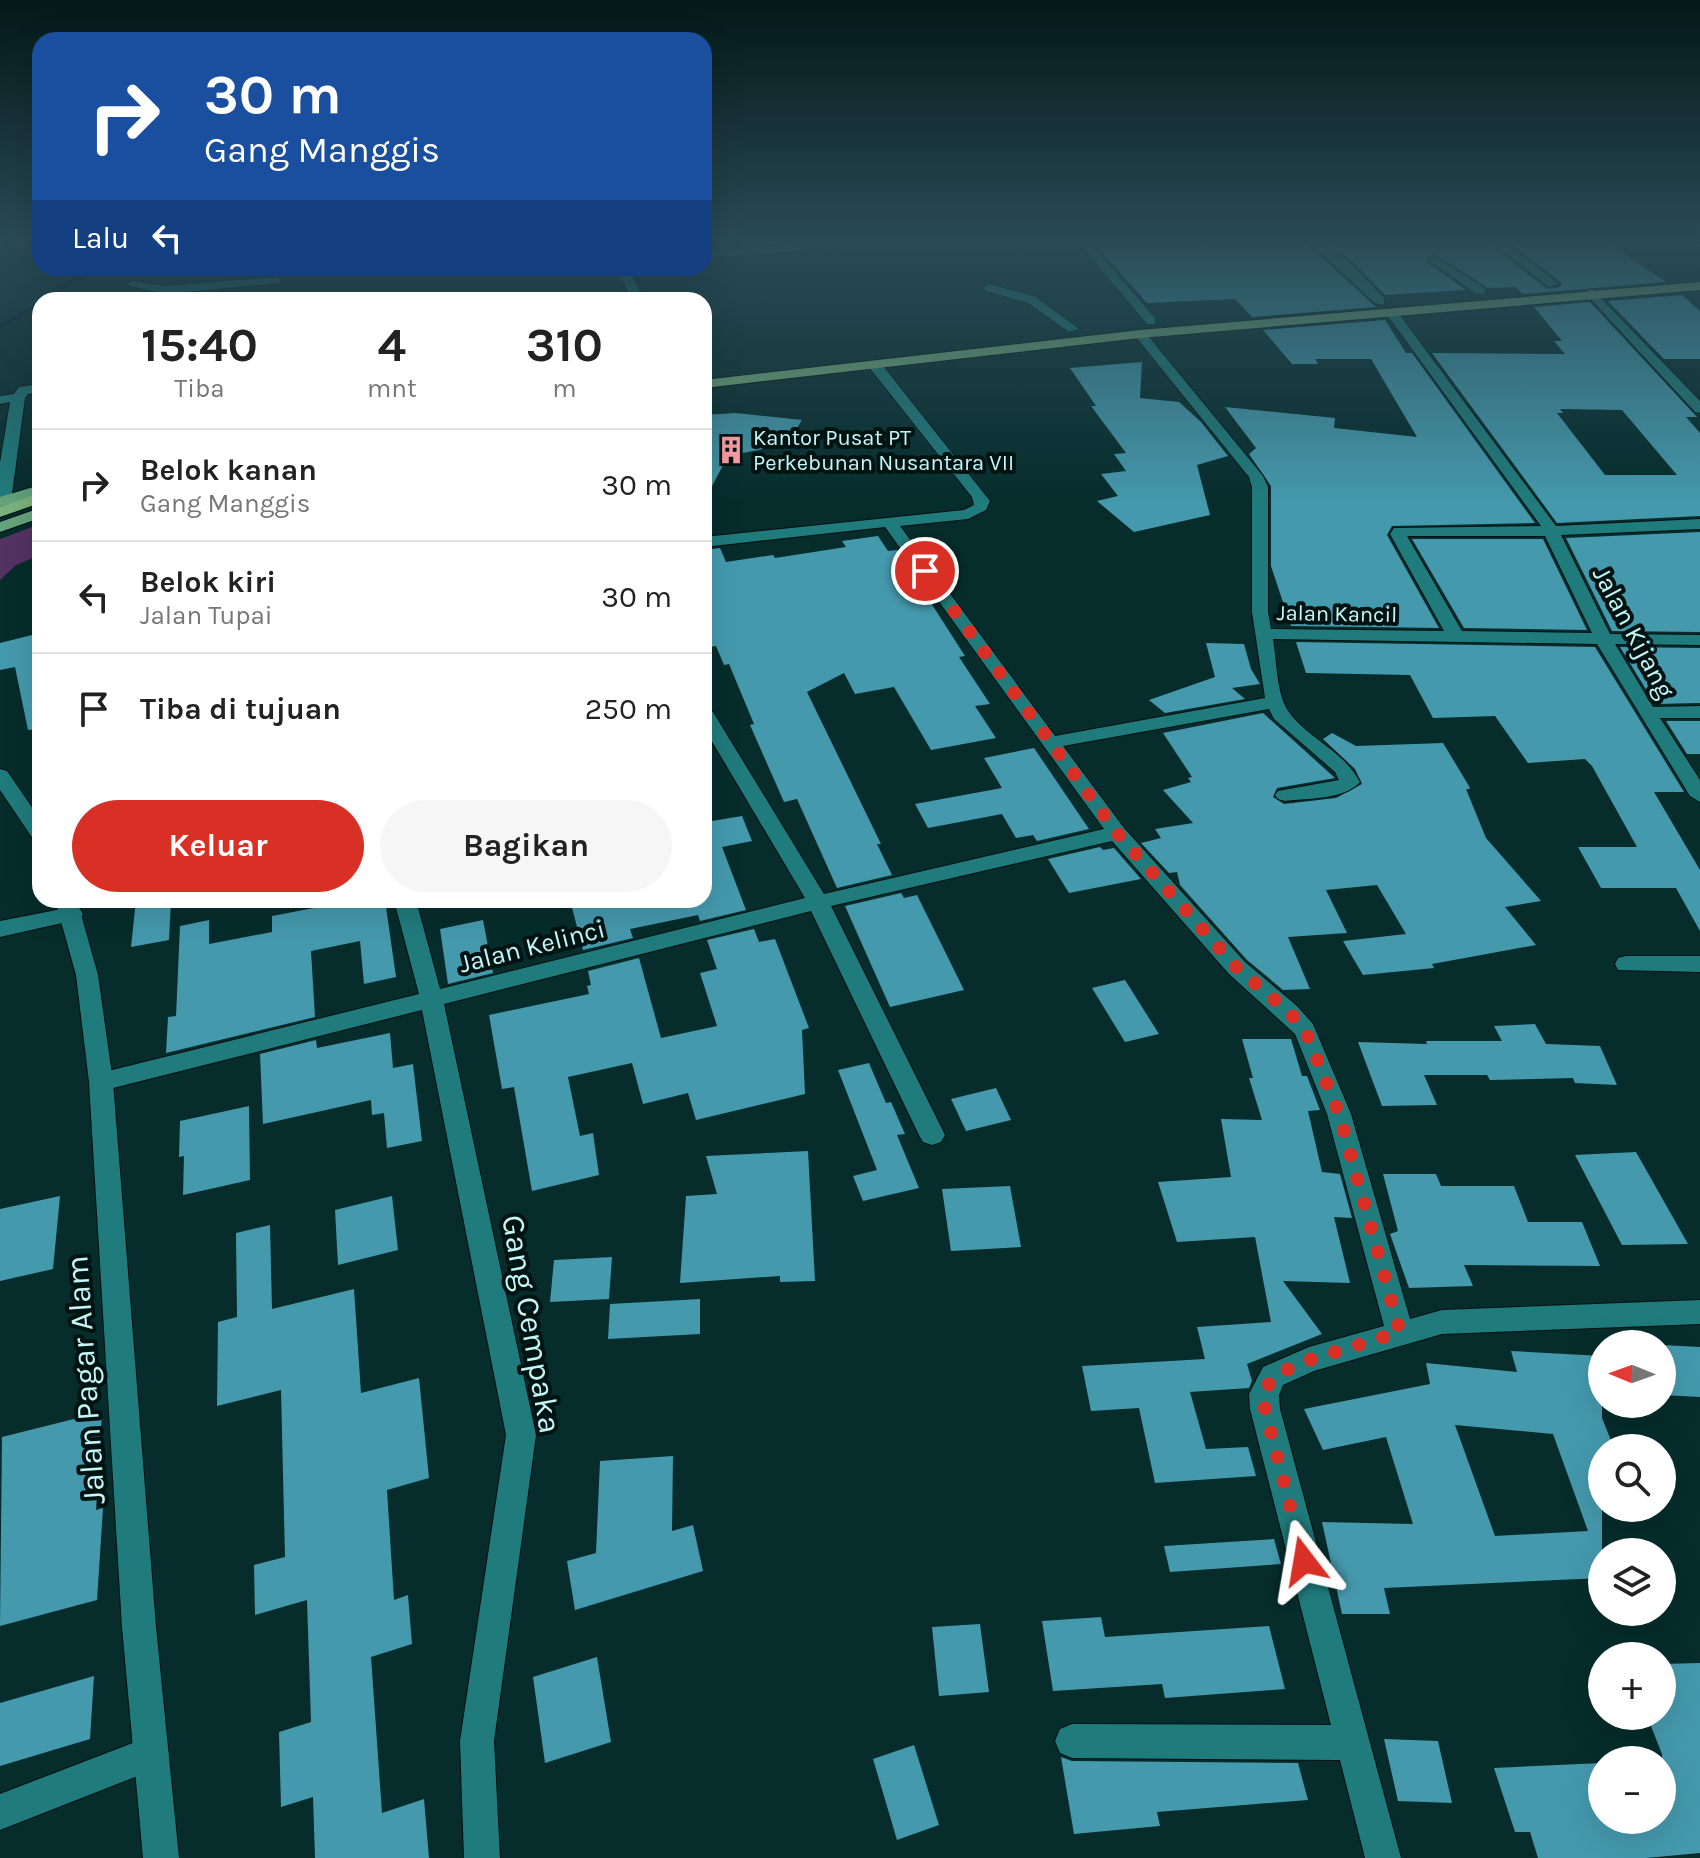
<!DOCTYPE html>
<html lang="id">
<meta charset="utf-8">
<style>
body{margin:0;font-family:Karla,sans-serif;background:#f6f6f6;color:#222;height:100vh;display:flex;flex-direction:column;font-size:30px;white-space:nowrap}
*{box-sizing:border-box;margin:0}
p{font-size:26px;color:#767676}
.icon{flex:none;width:44px;height:44px;fill:none;stroke:currentColor;stroke-width:2;stroke-linecap:round;stroke-linejoin:round}
.map{position:relative;flex:1;overflow:hidden}
.sheet{position:absolute;left:32px;top:292px;width:680px;height:616px;display:flex;flex-direction:column;background:#fff;border-radius:24px;box-shadow:0 8px 32px #0002}
.sheet>*{flex:none}
.guide{position:absolute;left:32px;top:32px;width:680px;height:244px;border-radius:24px;box-shadow:0 8px 32px #0002;background:#1a4fa0;color:#fff;overflow:hidden}
.needle{width:52px;rotate:271deg}
.buttons{position:absolute;left:1588px;top:1330px;display:grid;gap:16px}
.buttons a{display:grid;place-items:center;width:88px;height:88px;border-radius:50%;background:#fff;box-shadow:0 8px 32px #0002;font-size:40px}
.pin{position:absolute;display:grid;place-items:center;width:68px;height:68px;color:#fff;margin:-34px;border:4px solid #fff;border-radius:50%;box-shadow:0 2px 8px #0007}
.me{position:absolute;width:88px;margin:-44px;rotate:346deg;stroke-linejoin:round;filter:drop-shadow(0 0 6px #0008)}
.turn{display:flex;align-items:center;gap:28px;height:168px;padding:0 40px;font-size:36px}
.turn .icon{width:104px;height:104px;stroke-width:2.5}
.turn b{display:block;font-size:56px;line-height:68px}
.then{display:flex;align-items:center;height:76px;padding:0 40px;background:#0003;gap:16px;font-size:30px}
.eta{display:flex;justify-content:space-evenly;align-items:center;height:136px;text-align:center}
.eta b{font-size:48px;font-weight:700;line-height:56px}
.action{display:flex;gap:16px;margin-top:auto;padding:16px 40px}
.action a{flex:1;height:92px;border-radius:48px;background:#d93025;color:#fff;font-size:32px;font-weight:700;line-height:92px;text-align:center}
.action a+a{background:#f6f6f6;color:#222}
ul{padding:0;list-style:none}
li{display:flex;align-items:center;gap:24px;height:112px;padding:0 40px;border-top:2px solid #e0e0e0}
li div{flex:1}
li b{display:block;font-size:30px}
li em{font-style:normal}
.map>svg:first-child{display:block}
</style>
<div class="map">
<svg width="1700" height="1858" viewBox="0 0 1700 1858">
<rect width="100%" height="100%" fill="#062c2c"/>
<path fill="#543262" d="M 40,524 L 40,555 L 16,565 L 0,580 L 0,539 Z"/>
<g fill="none" stroke-linecap="round" stroke-linejoin="round">
<path fill="#02132c" fill-rule="evenodd" d="M 104,268 L 112,268 L 73,283 L 48,300 L 41,300 L 69,281 Z
M 40,301 L 40,305 L 0,329 L 0,325 Z"/>
</g>
<path fill="#4599ad" fill-rule="evenodd" d="M 1094,243 L 1168,243 L 1171,247 L 1241,243 L 1308,245 L 1376,307 L 1252,317 L 1235,299 L 1147,303 Z
M 1489,243 L 1547,289 L 1560,287 L 1562,283 L 1510,243 L 1608,243 L 1666,282 L 1523,294 L 1516,287 L 1488,288 L 1434,254 L 1428,257 L 1427,262 L 1466,290 L 1385,295 L 1352,261 L 1326,244 Z
M 1682,295 L 1700,311 L 1700,359 L 1664,359 L 1608,301 Z
M 1590,302 L 1697,417 L 1686,417 L 1700,433 L 1700,516 L 1557,523 L 1432,353 L 1565,354 L 1554,341 L 1562,341 L 1534,307 ZM 1560,409 L 1622,410 L 1677,475 L 1605,475 L 1557,413 L 1563,413 Z
M 1385,320 L 1406,353 L 1412,353 L 1535,523 L 1392,526 L 1387,535 L 1439,628 L 1291,626 L 1271,566 L 1271,486 L 1249,454 L 1256,448 L 1225,407 L 1335,418 L 1334,428 L 1417,437 L 1371,359 L 1315,359 L 1318,364 L 1292,364 L 1263,330 Z
M 1142,362 L 1140,398 L 1179,402 L 1201,422 L 1228,456 L 1197,465 L 1210,515 L 1134,532 L 1097,501 L 1118,496 L 1101,474 L 1126,471 L 1114,454 L 1126,453 L 1091,406 L 1096,406 L 1070,368 Z
M 735,413 L 802,420 L 787,444 L 728,456 L 704,501 L 704,415 Z
M 1700,532 L 1700,632 L 1612,631 L 1566,538 Z
M 878,536 L 888,551 L 897,550 L 965,656 L 959,657 L 990,704 L 975,706 L 996,738 L 931,750 L 894,687 L 855,694 L 844,673 L 807,692 L 881,844 L 877,844 L 892,875 L 837,888 L 797,799 L 784,802 L 750,725 L 754,724 L 729,664 L 724,665 L 716,646 L 709,647 L 704,636 L 704,550 L 720,548 L 726,562 L 773,555 L 775,558 L 846,547 L 842,541 Z
M 1412,539 L 1543,539 L 1587,630 L 1464,628 Z
M 40,633 L 40,729 L 28,730 L 15,667 L 0,670 L 0,643 Z
M 1296,642 L 1595,647 L 1684,792 L 1654,792 L 1700,870 L 1700,931 L 1676,888 L 1601,888 L 1578,847 L 1637,847 L 1592,766 L 1585,759 L 1528,763 L 1495,716 L 1433,718 L 1410,675 L 1306,673 Z
M 1206,643 L 1244,644 L 1251,669 L 1260,684 L 1232,688 L 1245,699 L 1165,713 L 1149,700 L 1215,677 Z
M 1620,647 L 1700,648 L 1700,703 L 1655,704 Z
M 1263,713 L 1335,778 L 1277,788 L 1273,797 L 1284,804 L 1336,798 L 1362,784 L 1355,769 L 1323,739 L 1332,733 L 1356,746 L 1443,743 L 1469,786 L 1470,789 L 1466,789 L 1486,838 L 1541,901 L 1505,907 L 1536,945 L 1432,964 L 1434,968 L 1363,975 L 1343,941 L 1406,934 L 1377,885 L 1326,890 L 1347,933 L 1288,937 L 1310,989 L 1283,990 L 1247,960 L 1180,885 L 1177,872 L 1169,873 L 1141,843 L 1161,838 L 1155,829 L 1193,823 L 1163,790 L 1191,782 L 1188,778 L 1192,777 L 1163,733 Z
M 1666,721 L 1700,721 L 1700,754 L 1687,754 Z
M 1034,748 L 1089,829 L 1037,841 L 1033,835 L 1016,838 L 1002,814 L 928,828 L 915,804 L 1002,788 L 984,758 Z
M 706,805 L 712,821 L 742,816 L 752,841 L 722,847 L 746,910 L 700,921 L 698,915 L 630,929 L 633,938 L 583,950 L 570,900 L 704,900 Z
M 1100,847 L 1103,850 L 1114,848 L 1141,879 L 1069,893 L 1048,859 Z
M 901,893 L 904,898 L 917,895 L 964,990 L 890,1007 L 845,906 Z
M 136,900 L 171,900 L 169,940 L 131,947 Z
M 356,900 L 385,900 L 396,977 L 364,984 L 360,941 L 311,951 L 315,1017 L 166,1053 L 168,1017 L 176,1016 L 180,926 L 209,920 L 209,944 L 272,932 L 272,916 Z
M 483,920 L 493,973 L 448,984 L 440,929 Z
M 754,929 L 759,942 L 775,939 L 809,1028 L 802,1030 L 805,1094 L 696,1120 L 688,1093 L 643,1104 L 632,1063 L 568,1077 L 580,1136 L 593,1133 L 599,1175 L 532,1191 L 514,1087 L 502,1089 L 489,1015 L 589,994 L 587,986 L 591,985 L 588,971 L 639,958 L 661,1038 L 717,1026 L 700,973 L 717,969 L 707,940 Z
M 1125,980 L 1159,1034 L 1125,1042 L 1092,988 Z
M 1535,1024 L 1546,1044 L 1600,1046 L 1617,1085 L 1575,1083 L 1573,1078 L 1490,1080 L 1487,1075 L 1424,1075 L 1437,1105 L 1382,1106 L 1358,1042 L 1427,1044 L 1426,1041 L 1502,1041 L 1494,1026 Z
M 390,1033 L 393,1068 L 413,1064 L 422,1141 L 387,1148 L 384,1113 L 372,1115 L 371,1100 L 263,1124 L 260,1054 L 316,1040 L 317,1048 Z
M 1242,1039 L 1291,1039 L 1302,1076 L 1307,1076 L 1320,1110 L 1308,1111 L 1322,1172 L 1340,1174 L 1352,1218 L 1334,1217 L 1350,1283 L 1283,1281 L 1322,1334 L 1247,1364 L 1252,1381 L 1249,1388 L 1190,1392 L 1206,1449 L 1248,1447 L 1256,1476 L 1155,1483 L 1139,1408 L 1091,1411 L 1082,1366 L 1205,1359 L 1197,1327 L 1271,1322 L 1255,1237 L 1177,1242 L 1158,1182 L 1231,1177 L 1221,1119 L 1262,1120 L 1249,1078 L 1253,1078 Z
M 869,1063 L 886,1103 L 891,1102 L 905,1134 L 897,1135 L 919,1188 L 863,1201 L 853,1176 L 877,1170 L 838,1070 Z
M 996,1088 L 1011,1120 L 966,1131 L 951,1099 Z
M 249,1106 L 250,1180 L 183,1195 L 184,1156 L 179,1157 L 180,1121 Z
M 808,1151 L 815,1281 L 780,1282 L 780,1276 L 680,1283 L 686,1196 L 717,1194 L 706,1156 Z
M 1636,1152 L 1688,1244 L 1622,1245 L 1575,1155 Z
M 1383,1174 L 1436,1174 L 1441,1186 L 1514,1186 L 1528,1222 L 1582,1222 L 1600,1266 L 1464,1265 L 1473,1286 L 1409,1288 L 1390,1234 L 1398,1231 Z
M 1010,1186 L 1021,1247 L 951,1251 L 942,1189 Z
M 60,1196 L 53,1269 L 0,1281 L 0,1209 Z
M 392,1196 L 398,1250 L 338,1265 L 335,1210 Z
M 270,1225 L 272,1309 L 354,1289 L 361,1393 L 419,1378 L 429,1478 L 387,1490 L 394,1600 L 408,1595 L 412,1644 L 371,1657 L 382,1813 L 424,1799 L 429,1858 L 315,1858 L 313,1797 L 281,1807 L 279,1732 L 311,1722 L 307,1600 L 255,1615 L 254,1565 L 285,1557 L 281,1390 L 217,1406 L 218,1322 L 237,1317 L 236,1233 Z
M 612,1257 L 609,1299 L 550,1302 L 554,1260 Z
M 700,1299 L 700,1334 L 608,1339 L 610,1304 Z
M 1662,1345 L 1700,1347 L 1700,1397 L 1662,1395 Z
M 1511,1351 L 1602,1356 L 1602,1418 L 1614,1448 L 1602,1448 L 1602,1578 L 1384,1588 L 1390,1614 L 1342,1614 L 1322,1522 L 1413,1524 L 1386,1437 L 1323,1450 L 1304,1409 L 1430,1384 L 1426,1363 L 1517,1372 ZM 1455,1425 L 1553,1434 L 1588,1531 L 1495,1536 Z
M 102,1412 L 96,1510 L 103,1508 L 97,1600 L 0,1626 L 2,1437 Z
M 673,1456 L 672,1531 L 693,1525 L 703,1571 L 575,1610 L 567,1561 L 596,1553 L 600,1461 Z
M 1274,1539 L 1281,1564 L 1170,1572 L 1164,1546 Z
M 1101,1617 L 1105,1637 L 1269,1626 L 1285,1689 L 1165,1698 L 1162,1684 L 1053,1691 L 1042,1621 Z
M 980,1624 L 989,1692 L 939,1696 L 932,1627 Z
M 597,1657 L 611,1742 L 545,1763 L 533,1677 Z
M 1700,1663 L 1700,1853 L 1646,1858 L 1538,1858 L 1530,1832 L 1515,1832 L 1494,1768 L 1602,1763 L 1602,1820 L 1662,1820 L 1662,1754 L 1647,1716 L 1662,1716 L 1662,1664 Z
M 94,1676 L 90,1739 L 0,1766 L 0,1703 Z
M 1384,1739 L 1438,1741 L 1452,1803 L 1398,1801 Z
M 914,1745 L 939,1825 L 897,1840 L 873,1759 Z
M 1061,1757 L 1072,1761 L 1298,1763 L 1308,1800 L 1157,1812 L 1160,1826 L 1074,1834 Z"/>
<g fill="none" stroke-linecap="round" stroke-linejoin="round">
<defs>
<path id="minor" d="M 814,243 L 843,245 L 837,248 L 704,258 L 704,252 Z
M 1079,243 L 1090,243 L 1155,318 L 1155,324 L 1147,324 Z
M 1492,243 L 1505,243 L 1559,284 L 1549,287 Z
M 1694,243 L 1700,243 L 1700,247 L 1696,246 Z
M 1435,257 L 1485,288 L 1485,294 L 1477,294 L 1431,262 L 1429,260 Z
M 615,268 L 627,268 L 645,300 L 633,300 Z
M 276,277 L 280,279 L 280,283 L 165,294 L 127,285 L 133,281 L 165,286 Z
M 990,284 L 1036,297 L 1079,329 L 1069,332 L 1028,303 L 986,291 L 984,288 Z
M 1388,310 L 1396,310 L 1556,526 L 1700,519 L 1700,529 L 1561,535 L 1610,634 L 1700,635 L 1700,645 L 1615,644 L 1653,707 L 1700,706 L 1700,718 L 1660,718 L 1700,780 L 1700,802 L 1690,796 L 1597,644 L 1273,639 C 1277,661 1276,694 1289,712 C 1308,739 1342,749 1360,782 C 1344,800 1307,798 1285,801 L 1278,799 L 1275,795 L 1278,791 L 1339,780 L 1335,772 L 1274,719 L 1269,709 L 1063,746 L 1124,828 L 1245,962 L 1297,1006 L 1313,1024 L 1351,1114 L 1410,1319 L 1442,1310 L 1700,1300 L 1700,1324 L 1442,1334 L 1314,1371 L 1283,1385 L 1279,1395 L 1280,1409 L 1401,1858 L 1365,1858 L 1340,1760 L 1072,1758 L 1060,1753 L 1055,1741 L 1060,1729 L 1072,1724 L 1331,1725 L 1250,1409 L 1249,1394 L 1263,1367 L 1309,1347 L 1384,1326 L 1327,1114 L 1295,1034 L 1229,974 L 1112,841 L 831,906 L 945,1135 L 941,1142 L 932,1145 L 923,1142 L 919,1135 L 811,911 L 444,1004 L 536,1435 L 494,1741 L 500,1858 L 464,1858 L 460,1741 L 506,1435 L 422,1010 L 101,1091 L 92,1089 L 89,1082 L 92,1075 L 419,994 L 395,904 L 398,900 L 414,900 L 417,904 L 440,989 L 805,898 L 704,728 L 704,706 L 713,712 L 824,894 L 1104,829 L 885,527 L 704,547 L 704,537 L 964,510 L 974,505 L 972,497 L 869,367 L 869,361 L 879,361 L 990,501 L 986,510 L 968,519 L 900,526 L 1055,736 L 1265,698 L 1252,612 L 1252,487 L 1249,477 L 1136,337 L 1136,331 L 1144,331 L 1263,476 L 1268,487 L 1268,612 L 1271,629 L 1444,631 L 1390,534 L 1394,528 L 1541,526 L 1388,316 ZM 1407,536 L 1545,536 L 1592,633 L 1462,631 Z
M 40,384 L 40,392 L 28,394 L 25,398 L 11,501 L 0,505 L 0,463 L 10,402 L 0,404 L 0,396 L 14,394 L 19,387 Z
M 72,907 L 80,909 L 83,914 L 80,919 L 0,937 L 0,921 Z
M 1626,956 L 1700,956 L 1700,972 L 1618,970 L 1615,964 L 1618,958 Z
M 151,1736 L 163,1742 L 169,1754 L 163,1766 L 0,1830 L 0,1794 Z"/>
<path id="tertiary" d="M 1592,289 L 1700,401 L 1700,413 L 1695,412 L 1588,296 L 1588,290 Z
M 0,769 L 7,771 L 40,819 L 40,841 L 33,839 L 0,790 Z
M 55,900 L 77,900 L 98,975 L 113,1082 L 156,1627 L 179,1858 L 143,1858 L 122,1627 L 89,1082 L 76,975 Z"/>
<path id="secondary" d="M 1310,243 C 1337,243 1366,279 1384,298 L 1384,304 L 1376,304 Z"/>
<path id="primary" d="M 40,485 L 40,495 L 0,507 L 0,497 Z
M 40,508 L 40,518 L 0,532 L 0,522 Z"/>
<path id="trunk" d="M 1700,282 L 1700,290 L 1140,338 L 704,388 L 704,380 L 1140,330 Z
M 40,493 L 40,503 L 0,517 L 0,507 Z"/>
</defs>
<use href="#minor" stroke="#041112" stroke-width="2"/>
<use href="#tertiary" stroke="#041112" stroke-width="2"/>
<use href="#secondary" stroke="#041112" stroke-width="2"/>
<use href="#primary" stroke="#041112" stroke-width="2"/>
<use href="#trunk" stroke="#041112" stroke-width="2"/>
<use href="#minor" fill="#207b7c" fill-rule="evenodd"/>
<use href="#tertiary" fill="#207b7c" fill-rule="evenodd"/>
<use href="#secondary" fill="#207b7c" fill-rule="evenodd"/>
<use href="#primary" fill="#64a47c" fill-rule="evenodd"/>
<use href="#trunk" fill="#7bb27c" fill-rule="evenodd"/>
</g>
<linearGradient id="sky" x2="0" y2="1"><stop stop-color="#031818"/><stop offset="0.48" stop-color="#2a4b56"/><stop offset="1" stop-color="#2a4b56" stop-opacity="0"/></linearGradient>
<rect width="1700" height="504" fill="url(#sky)"/>
<g fill="none" stroke-linecap="round" stroke-linejoin="round">
<path stroke="#d93025" stroke-width="14" stroke-dasharray="0 25.2" d="M 925,571 L 1117,833 L 1237,968 L 1289,1012 L 1305,1030 L 1339,1114 L 1400,1332 L 1309,1360 L 1273,1376 L 1264,1394 L 1265,1409 L 1304,1561"/>
</g>
<defs>
<symbol id="building-bare" viewBox="-9 -9 18 18"><path d="M-4-6H4V6H1V3H-1V6H-4ZM-2.5-4.3h1.7v1.8h-1.7ZM.8-4.3h1.7v1.8H.8ZM-2.5-1h1.7V.8h-1.7ZM.8-1h1.7V.8H.8Z" fill="#f49aa0" stroke="#001313" stroke-width="2.5" paint-order="stroke"/></symbol>
</defs>
<g fill-rule="evenodd">
<use href="#building-bare" x="711" y="430" width="40" height="40"/>
</g>
<g text-anchor="middle" stroke-width="8" stroke-linejoin="round" paint-order="stroke">
<g font-size="22" fill="#c5f7f7" stroke="#001313" text-anchor="start">
<text x="753" y="445">Kantor Pusat PT<tspan x="753" dy="25">Perkebunan Nusantara VII</tspan></text>
</g>
<g font-size="22" fill="#c5f7f7" stroke="#001313">
<text transform="translate(1337 613) rotate(1)" y="8">Jalan Kancil</text>
</g>
<g font-size="26" fill="#c5f7f7" stroke="#001313">
<text transform="translate(1634 632) rotate(62)" y="9">Jalan Kijang</text>
<text transform="translate(532 946) rotate(-14)" y="9">Jalan Kelinci</text>
</g>
<g font-size="32" fill="#c5f7f7" stroke="#001313">
<text transform="translate(532 1324) rotate(80)" y="11">Gang Cempaka</text>
<text transform="translate(85 1380) rotate(-94)" y="11">Jalan Pagar Alam</text>
</g>
</g>
</svg>
<div class="buttons">
<a><svg class="needle" viewBox="-14 -14 28 28"><path d="M0-13l5 13h-10z" fill="#e53935"/><path d="M0 13l5-13h-10z" fill="#767676"/></svg></a>
<a><svg class="icon" aria-label="search" viewBox="0 0 24 24"><circle cx="10" cy="10" r="6"/><path d="M15 15l6 6"/></svg></a>
<a><svg class="icon" aria-label="layers" viewBox="0 0 24 24"><path d="M12 4l9 5-9 5-9-5zM3 14l9 5 9-5"/></svg></a>
<a>+</a>
<a>−</a>
</div>
<div class="pin" style="left:925px;top:571px;background:#d93025"><svg class="icon" aria-label="arrive" viewBox="0 0 24 24"><path d="M6 21V4h12l-3 4 3 4H6"/></svg></div>
<svg class="me" style="left:1304px;top:1561px" viewBox="-20 -20 40 40"><path d="M0-17L14 15 0 8-14 15z" fill="#d93025" stroke="#fff" stroke-width="4"/></svg>
<div class="guide">
<div class="turn"><svg class="icon" aria-label="right" viewBox="0 0 24 24"><path d="M7 20v-9h11M14 6l5 5-5 5"/></svg><div><b>30 m</b>Gang Manggis</div></div>
<div class="then">Lalu<svg class="icon" aria-label="left" viewBox="0 0 24 24"><path d="M17 20v-9H6M10 6l-5 5 5 5"/></svg></div>
</div>
<section class="sheet">
<div class="eta">
<div><b>15:40</b><p>Tiba</p></div>
<div><b>4</b><p>mnt</p></div>
<div><b>310</b><p>m</p></div>
</div>
<ul>
<li><svg class="icon" aria-label="right" viewBox="0 0 24 24"><path d="M7 20v-9h11M14 6l5 5-5 5"/></svg><div><b>Belok kanan</b><p>Gang Manggis</p></div><em>30 m</em></li>
<li><svg class="icon" aria-label="left" viewBox="0 0 24 24"><path d="M17 20v-9H6M10 6l-5 5 5 5"/></svg><div><b>Belok kiri</b><p>Jalan Tupai</p></div><em>30 m</em></li>
<li><svg class="icon" aria-label="arrive" viewBox="0 0 24 24"><path d="M6 21V4h12l-3 4 3 4H6"/></svg><div><b>Tiba di tujuan</b></div><em>250 m</em></li>
</ul>
<div class="action"><a>Keluar</a><a>Bagikan</a></div>
</section>
</div>
